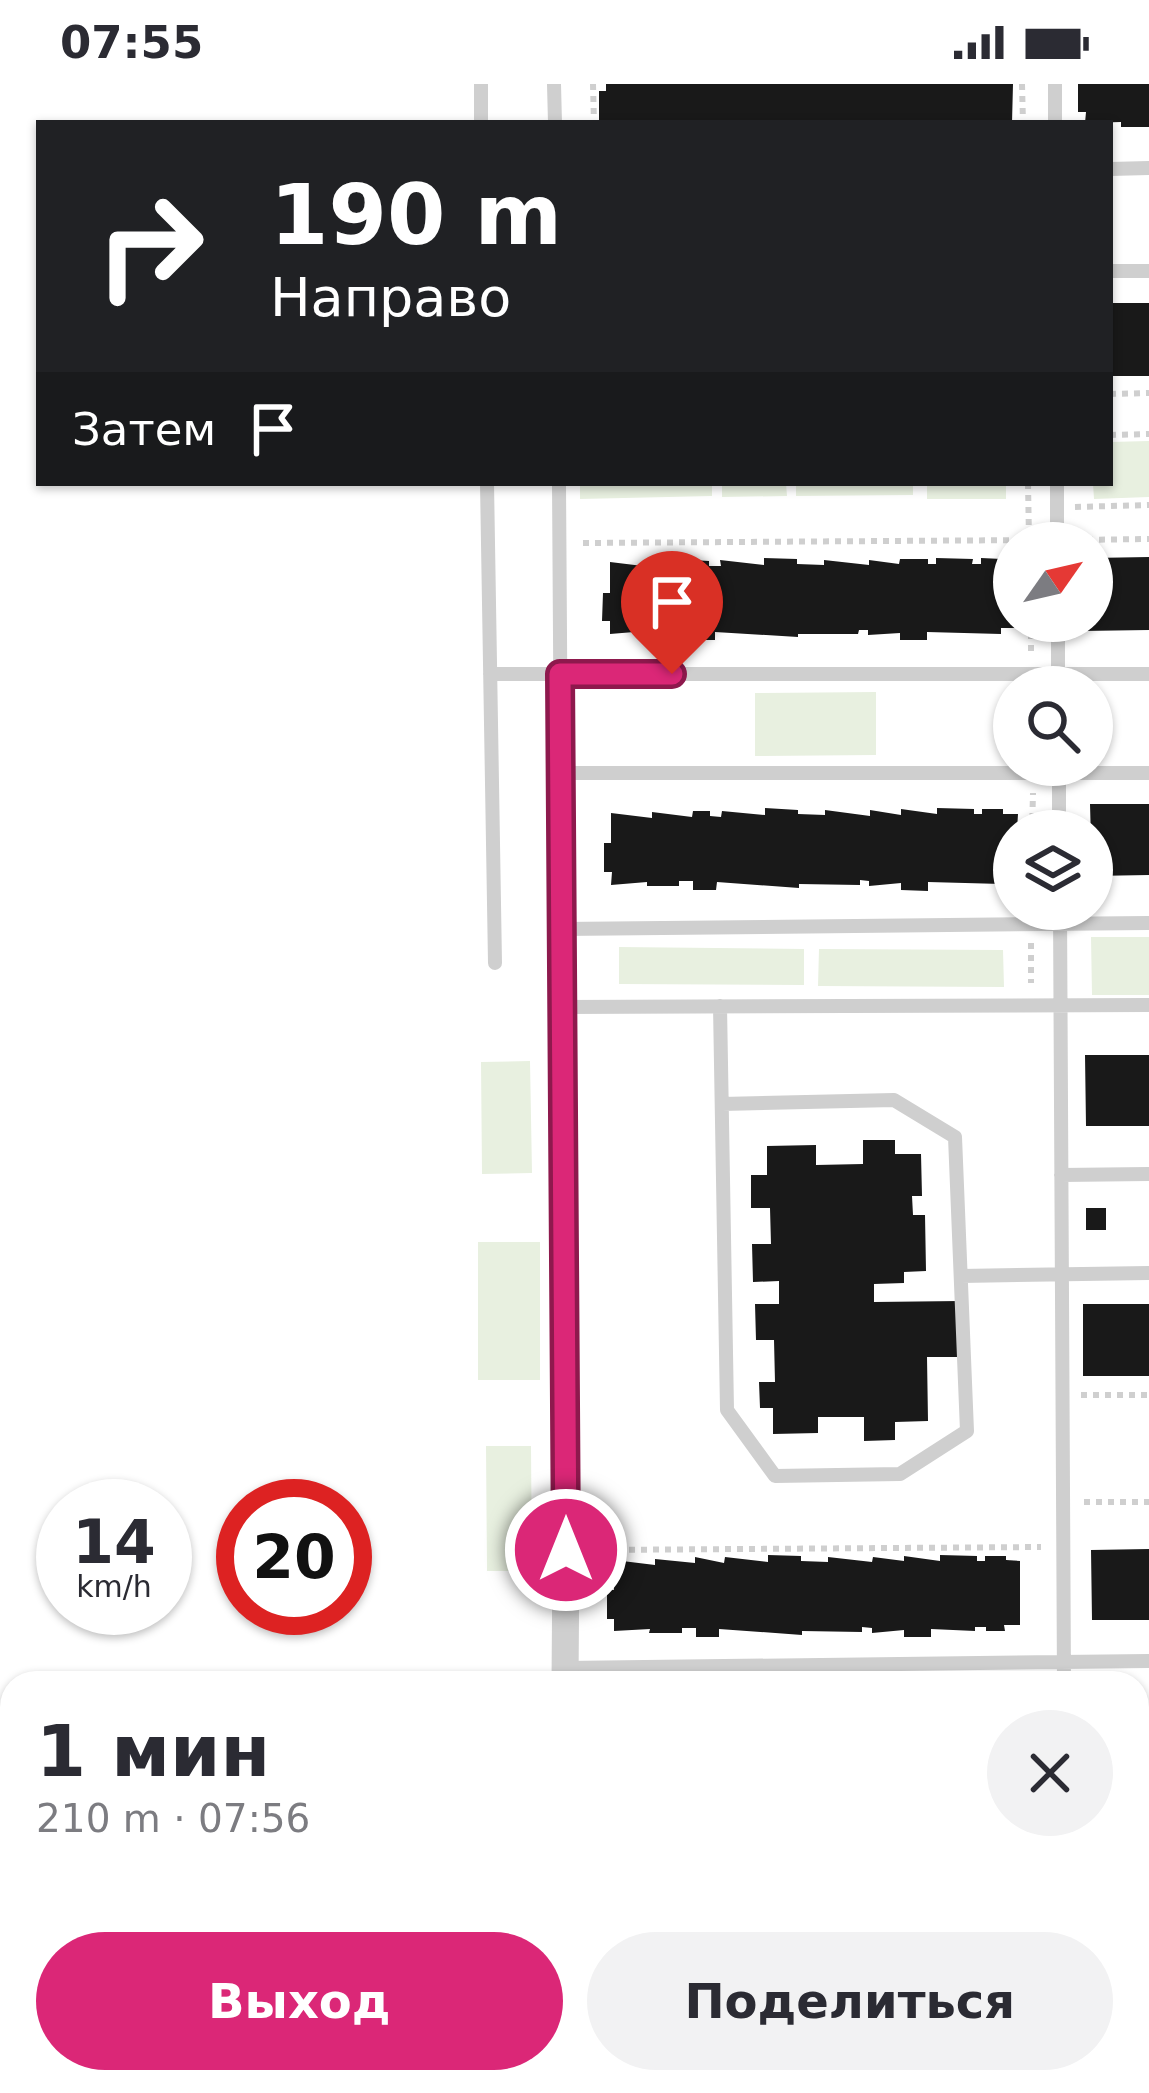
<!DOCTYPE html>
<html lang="ru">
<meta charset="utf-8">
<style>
body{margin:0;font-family:"DejaVu Sans",sans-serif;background:#f2f2f3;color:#2b2b33;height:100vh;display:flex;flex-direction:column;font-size:45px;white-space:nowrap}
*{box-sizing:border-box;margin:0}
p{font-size:39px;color:#7c7c81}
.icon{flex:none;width:66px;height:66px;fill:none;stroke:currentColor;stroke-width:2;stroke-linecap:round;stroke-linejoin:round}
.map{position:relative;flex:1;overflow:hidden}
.side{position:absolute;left:0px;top:1587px;width:1149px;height:423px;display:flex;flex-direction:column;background:#fff;border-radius:36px 36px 0 0;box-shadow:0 3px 9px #0004}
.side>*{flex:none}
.banner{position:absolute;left:36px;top:36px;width:1077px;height:366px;border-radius:0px;box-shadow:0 3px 9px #0004;background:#202124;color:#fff;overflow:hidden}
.needle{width:78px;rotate:56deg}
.fabs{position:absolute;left:993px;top:438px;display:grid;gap:24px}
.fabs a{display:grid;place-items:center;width:120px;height:120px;border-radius:50%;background:#fff;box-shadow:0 3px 9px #0004;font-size:60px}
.speed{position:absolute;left:36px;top:1395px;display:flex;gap:24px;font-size:60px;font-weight:700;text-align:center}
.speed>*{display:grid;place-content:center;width:156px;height:156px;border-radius:50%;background:#fff;box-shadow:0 3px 9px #0004;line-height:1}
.speed small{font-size:30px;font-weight:400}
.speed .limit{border:18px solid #d22;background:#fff;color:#111}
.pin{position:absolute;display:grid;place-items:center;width:102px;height:102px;color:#fff;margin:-123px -51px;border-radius:50% 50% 50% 0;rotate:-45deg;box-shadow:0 0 12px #0007}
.pin .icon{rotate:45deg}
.me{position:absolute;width:132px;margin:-66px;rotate:0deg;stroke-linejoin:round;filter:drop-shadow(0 0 9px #0008)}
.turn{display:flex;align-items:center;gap:42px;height:252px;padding:0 36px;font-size:54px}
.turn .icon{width:156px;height:156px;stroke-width:2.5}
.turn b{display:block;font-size:84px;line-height:102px}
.then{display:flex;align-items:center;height:114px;padding:0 36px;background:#0003;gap:24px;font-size:45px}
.round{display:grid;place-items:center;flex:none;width:126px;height:126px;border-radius:63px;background:#f2f2f3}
.headline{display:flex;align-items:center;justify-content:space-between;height:204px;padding:0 36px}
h1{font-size:72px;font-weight:700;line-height:90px}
.button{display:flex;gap:24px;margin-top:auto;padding:24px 36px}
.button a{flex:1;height:138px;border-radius:72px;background:#db2777;color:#fff;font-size:48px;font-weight:700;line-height:138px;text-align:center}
.button a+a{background:#f2f2f3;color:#2b2b33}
.status{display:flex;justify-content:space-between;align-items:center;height:84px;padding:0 60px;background:#fff;direction:ltr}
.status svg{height:33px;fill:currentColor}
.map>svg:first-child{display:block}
</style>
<div class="status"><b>07:55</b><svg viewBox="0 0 49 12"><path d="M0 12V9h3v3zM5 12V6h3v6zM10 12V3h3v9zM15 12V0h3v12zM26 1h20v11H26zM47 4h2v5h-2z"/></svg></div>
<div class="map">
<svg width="1149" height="2009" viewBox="0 0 1149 2009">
<rect width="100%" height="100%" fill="#fff"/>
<path fill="#e8f0e0" d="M 1149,357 L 1149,413 L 1094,415 L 1093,399 L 1110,399 L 1110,358 Z
M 580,399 L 712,399 L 712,412 L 580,415 Z
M 722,399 L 786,399 L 787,412 L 722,413 Z
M 796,399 L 913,399 L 913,411 L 796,412 Z
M 927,399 L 1006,399 L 1006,415 L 927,415 Z
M 876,608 L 876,671 L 755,672 L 755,609 Z
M 1091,853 L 1149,853 L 1149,911 L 1092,911 Z
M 619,863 L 804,865 L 804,901 L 619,900 Z
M 819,865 L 1003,866 L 1004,903 L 818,902 Z
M 530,977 L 532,1089 L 482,1090 L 481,978 Z
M 478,1158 L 540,1158 L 540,1296 L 478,1296 Z
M 486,1362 L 531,1362 L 532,1487 L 487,1487 Z
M 1024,1588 L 1024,1599 L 848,1599 L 848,1592 Z"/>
<path fill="#191919" d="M 606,0 L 1013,0 L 1012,39 L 606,39 L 606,36 L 599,36 L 599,7 L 606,7 Z
M 1078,0 L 1149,0 L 1149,43 L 1121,43 L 1121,38 L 1085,39 L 1086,28 L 1078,28 Z
M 1110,219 L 1149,219 L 1149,292 L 1110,292 Z
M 1149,473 L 1149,546 L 1081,547 L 1081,537 L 1092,537 L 1092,474 Z
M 764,474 L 797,475 L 797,480 L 824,481 L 824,476 L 869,481 L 869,476 L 899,480 L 900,475 L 928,475 L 928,480 L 936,480 L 936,474 L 973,475 L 972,480 L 981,480 L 981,474 L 1002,475 L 1001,479 L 1014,479 L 1016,544 L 1001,544 L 1001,550 L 927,548 L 927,556 L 900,556 L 900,549 L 868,551 L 868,546 L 859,546 L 858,550 L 798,550 L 798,553 L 715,548 L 715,556 L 692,556 L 692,547 L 678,547 L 678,552 L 646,552 L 646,547 L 610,550 L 610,537 L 602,537 L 603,509 L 610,509 L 610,478 L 651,483 L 651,478 L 691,482 L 691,476 L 709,477 L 709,482 L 721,482 L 720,476 L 764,481 Z
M 1092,626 L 1101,626 L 1101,648 L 1092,648 Z
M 1090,720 L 1149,720 L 1149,791 L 1092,792 Z
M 765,724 L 798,726 L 798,730 L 825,731 L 825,726 L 870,732 L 870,726 L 901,731 L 901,725 L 937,730 L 937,724 L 974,725 L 974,730 L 982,730 L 982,725 L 1003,725 L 1003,730 L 1018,730 L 1014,795 L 1002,795 L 1002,800 L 928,798 L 928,807 L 901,806 L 901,799 L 869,802 L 869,797 L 860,796 L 860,801 L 799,800 L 799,804 L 717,798 L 716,806 L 693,806 L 693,797 L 679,797 L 679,802 L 647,802 L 647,798 L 611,801 L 612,788 L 604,788 L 604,759 L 611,759 L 611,729 L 652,734 L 652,728 L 692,733 L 693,727 L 710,727 L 710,732 L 721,733 L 722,727 L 765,731 Z
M 1085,971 L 1149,971 L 1149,1042 L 1086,1042 Z
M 863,1056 L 895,1056 L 895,1070 L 921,1070 L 922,1112 L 912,1112 L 913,1131 L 925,1131 L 926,1187 L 904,1188 L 904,1199 L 874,1200 L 874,1218 L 960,1217 L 961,1273 L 927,1273 L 928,1337 L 895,1338 L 895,1356 L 864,1357 L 864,1333 L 818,1333 L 818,1349 L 773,1350 L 773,1324 L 760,1324 L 759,1298 L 775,1298 L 774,1256 L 756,1256 L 755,1220 L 779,1220 L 779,1197 L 753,1198 L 752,1160 L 771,1160 L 770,1124 L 751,1124 L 751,1091 L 767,1091 L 767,1062 L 816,1061 L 816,1081 L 863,1080 Z
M 1086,1124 L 1106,1124 L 1106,1146 L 1086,1146 Z
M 1083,1220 L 1149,1220 L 1149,1292 L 1083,1292 Z
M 1149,1465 L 1149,1536 L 1092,1536 L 1091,1466 Z
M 768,1471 L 801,1472 L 801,1477 L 828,1478 L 828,1473 L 872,1478 L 873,1473 L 904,1477 L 904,1472 L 940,1477 L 940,1471 L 977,1472 L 977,1477 L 985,1477 L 985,1472 L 1006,1472 L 1006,1476 L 1020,1477 L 1020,1541 L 1004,1541 L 1005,1547 L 986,1547 L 986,1543 L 975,1543 L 975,1547 L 931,1545 L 931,1553 L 904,1553 L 904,1546 L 872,1549 L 872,1544 L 862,1543 L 862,1548 L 802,1547 L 802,1551 L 719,1545 L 719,1553 L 696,1553 L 696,1544 L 682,1544 L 682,1549 L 649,1549 L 650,1545 L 614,1547 L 614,1535 L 607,1535 L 607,1506 L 614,1506 L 614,1476 L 655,1481 L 655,1475 L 695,1479 L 695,1473 L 724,1479 L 725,1473 L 768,1478 Z
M 1137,1720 L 1149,1720 L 1149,1792 L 1137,1793 Z"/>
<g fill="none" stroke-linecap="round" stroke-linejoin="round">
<path stroke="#cfcfcf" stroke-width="6" stroke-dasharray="6 6" stroke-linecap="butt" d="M 593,0 L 594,39
M 1022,0 L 1023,39
M 1110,310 L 1149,309
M 1110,351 L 1149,350
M 1028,399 L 1029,455
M 1075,423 L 1149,421
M 1075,456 L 1149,455
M 583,459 L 1037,456
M 1031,537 L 1031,569
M 1032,747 L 1033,709
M 1031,859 L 1031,899
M 1081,1311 L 1149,1311
M 1084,1418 L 1149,1418
M 593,1466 L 1041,1463
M 1137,1986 L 1149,1984
M 1074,2009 L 1089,1998"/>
<path stroke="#cfcfcf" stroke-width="14" d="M 481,0 L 481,39
M 554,0 L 555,39
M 1055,0 L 1055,39
M 1110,85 L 1149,84
M 1110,187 L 1149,187
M 487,399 L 495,879
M 559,399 L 566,1466
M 1057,399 L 1057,459
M 1058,537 L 1058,603
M 490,590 L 1149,590
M 1059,681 L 1059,747
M 561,689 L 1149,689
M 1060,825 L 1064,1599
M 562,845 L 1149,839
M 720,922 L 727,1326 L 775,1392 L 900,1390 L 967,1347 L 955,1053 L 894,1016 L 722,1020
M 562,923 L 1149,921
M 1061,1091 L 1149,1090
M 961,1192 L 1149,1189
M 565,1584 L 1149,1577
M 1137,1683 L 1149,1682
M 1137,1827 L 1149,1827
M 1137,1913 L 1149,1913"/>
<path stroke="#cfcfcf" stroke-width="27" d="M 565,1599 L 566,1466
M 568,2009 L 568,1998"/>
</g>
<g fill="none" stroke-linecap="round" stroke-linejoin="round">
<defs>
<path id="route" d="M 566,1466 L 560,590 L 672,590"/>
</defs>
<use href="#route" stroke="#8e194d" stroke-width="30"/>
<use href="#route" stroke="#db2777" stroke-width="21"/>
</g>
</svg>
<div class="fabs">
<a><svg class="needle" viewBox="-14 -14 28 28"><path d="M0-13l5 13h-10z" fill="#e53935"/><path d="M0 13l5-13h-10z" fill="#7c7c81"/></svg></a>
<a><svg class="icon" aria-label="search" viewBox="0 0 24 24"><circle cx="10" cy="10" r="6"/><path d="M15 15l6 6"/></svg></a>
<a><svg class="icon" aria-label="layers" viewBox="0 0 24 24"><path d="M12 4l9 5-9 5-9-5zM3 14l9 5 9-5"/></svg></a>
</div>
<div class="speed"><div>14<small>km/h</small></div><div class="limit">20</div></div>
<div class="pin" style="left:672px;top:590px;background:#d93025"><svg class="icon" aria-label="arrive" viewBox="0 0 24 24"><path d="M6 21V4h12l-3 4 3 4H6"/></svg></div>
<svg class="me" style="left:566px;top:1466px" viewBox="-20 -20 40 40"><circle r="17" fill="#db2777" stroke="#fff" stroke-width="3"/><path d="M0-11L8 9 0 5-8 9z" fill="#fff"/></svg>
<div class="banner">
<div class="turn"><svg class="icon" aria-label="right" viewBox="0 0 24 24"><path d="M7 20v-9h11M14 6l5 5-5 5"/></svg><div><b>190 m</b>Направо</div></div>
<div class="then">Затем<svg class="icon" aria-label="arrive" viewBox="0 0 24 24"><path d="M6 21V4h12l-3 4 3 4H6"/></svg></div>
</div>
<section class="side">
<div class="headline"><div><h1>1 мин</h1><p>210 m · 07:56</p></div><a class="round"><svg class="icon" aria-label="close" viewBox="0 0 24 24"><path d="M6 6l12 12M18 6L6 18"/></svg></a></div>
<div class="button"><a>Выход</a><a>Поделиться</a></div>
</section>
</div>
